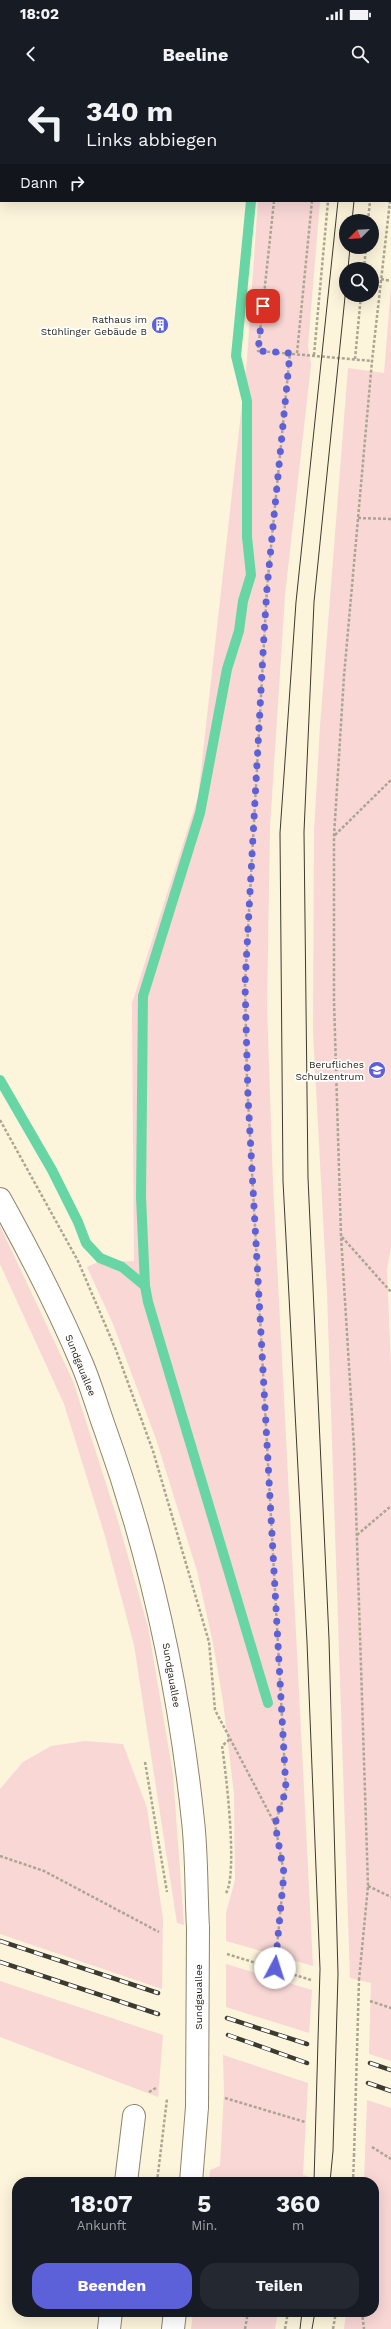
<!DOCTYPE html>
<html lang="de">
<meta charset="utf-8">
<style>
body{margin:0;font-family:"Work Sans",sans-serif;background:#242831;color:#f1f3f6;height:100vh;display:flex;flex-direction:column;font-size:15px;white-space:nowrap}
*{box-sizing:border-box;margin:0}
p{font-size:13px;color:#9ea1a6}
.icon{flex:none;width:22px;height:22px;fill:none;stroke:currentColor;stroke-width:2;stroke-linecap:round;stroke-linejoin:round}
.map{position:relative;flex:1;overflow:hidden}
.sheet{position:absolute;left:12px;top:2097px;width:367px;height:140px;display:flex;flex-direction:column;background:#171b24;border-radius:16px;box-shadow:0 4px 16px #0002}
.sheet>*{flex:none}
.hud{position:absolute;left:0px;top:0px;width:391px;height:122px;box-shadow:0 4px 16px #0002;background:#171b24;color:#f1f3f6;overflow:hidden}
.needle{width:26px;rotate:246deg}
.buttons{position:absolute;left:339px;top:134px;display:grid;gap:8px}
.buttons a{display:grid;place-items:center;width:40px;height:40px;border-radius:50%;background:#171b24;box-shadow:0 4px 16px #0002;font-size:20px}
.pin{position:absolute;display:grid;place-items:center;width:34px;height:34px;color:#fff;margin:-17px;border-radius:8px;box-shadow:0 2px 6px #0006}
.me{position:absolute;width:44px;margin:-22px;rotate:5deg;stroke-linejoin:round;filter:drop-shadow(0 0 3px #0008)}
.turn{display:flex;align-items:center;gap:14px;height:84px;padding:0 20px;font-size:18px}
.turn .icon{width:52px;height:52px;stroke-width:2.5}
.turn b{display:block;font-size:28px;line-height:34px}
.then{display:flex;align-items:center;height:38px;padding:0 20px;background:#0003;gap:8px;font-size:15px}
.eta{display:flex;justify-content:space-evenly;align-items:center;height:68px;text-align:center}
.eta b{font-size:24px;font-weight:700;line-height:28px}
.button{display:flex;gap:8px;margin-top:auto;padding:8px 20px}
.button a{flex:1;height:46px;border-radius:16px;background:#5d61d9;color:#fff;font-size:16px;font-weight:700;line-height:46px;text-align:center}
.button a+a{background:#242831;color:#f1f3f6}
.status{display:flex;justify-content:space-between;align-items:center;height:28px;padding:0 20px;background:#171b24;direction:ltr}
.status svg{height:11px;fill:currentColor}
header{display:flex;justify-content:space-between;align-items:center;height:52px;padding:0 20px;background:#171b24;font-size:18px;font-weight:700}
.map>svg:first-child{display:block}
</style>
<div class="status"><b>18:02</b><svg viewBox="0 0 49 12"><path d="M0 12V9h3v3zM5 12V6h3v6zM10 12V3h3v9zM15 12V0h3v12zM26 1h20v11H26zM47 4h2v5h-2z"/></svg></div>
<header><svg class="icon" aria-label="back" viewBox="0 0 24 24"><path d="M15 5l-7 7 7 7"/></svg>Beeline<svg class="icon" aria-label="search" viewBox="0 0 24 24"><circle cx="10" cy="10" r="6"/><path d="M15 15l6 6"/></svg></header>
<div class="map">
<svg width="391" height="2249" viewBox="0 0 391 2249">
<rect width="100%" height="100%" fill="#fcf4db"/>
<path fill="#f8d7d5" d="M 258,121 L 320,121 L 308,266 L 311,285 L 285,515 L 270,747 L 267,925 L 273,1104 L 313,1886 L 226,1861 L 226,1833 L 235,1800 L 234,1714 L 223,1621 L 213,1563 L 197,1491 L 156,1359 L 113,1244 L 87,1187 L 98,1182 L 134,1181 L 132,923 L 198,717 L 247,279 Z
M 391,207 L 391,1167 L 387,1190 L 391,1287 L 391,1981 L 369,1974 L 371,1903 L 350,1898 L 327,1212 L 313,952 L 314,752 L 320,646 L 348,288 L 384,293 Z
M 0,1146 L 73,1301 L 118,1441 L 148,1547 L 173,1694 L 184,1845 L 177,1843 L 134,1565 L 105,1456 L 64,1324 L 0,1184 Z
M 85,1661 L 123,1664 L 147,1728 L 163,1839 L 162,1909 L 0,1854 L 0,1709 L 23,1682 L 51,1666 Z
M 226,1884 L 312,1910 L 309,1953 L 226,1927 Z
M 0,1901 L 163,1955 L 158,2017 L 0,1957 Z
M 223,1975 L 308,2003 L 303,2095 L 309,2097 L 309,2102 L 209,2102 L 210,2090 L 220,2086 L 224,2012 Z
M 367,2020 L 391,2028 L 391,2249 L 344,2249 L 346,2232 L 374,2232 L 374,2102 L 364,2102 Z
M 193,2232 L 278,2232 L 275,2249 L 191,2249 Z"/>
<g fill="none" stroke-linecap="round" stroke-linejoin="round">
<path stroke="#67d6a4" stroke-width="10" d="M 251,121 L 236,276 L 247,321 L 247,457 L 251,495 L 243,521 L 239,551 L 227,589 L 200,733 L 143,916 L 141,1117 L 145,1206 L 148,1222 L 268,1623
M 0,1000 L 52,1090 L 78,1142 L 86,1163 L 100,1178 L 122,1187 L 145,1206"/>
<defs>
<path id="minor" d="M 126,2102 L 134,2036
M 109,2249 L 111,2232"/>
<path id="tertiary" d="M 0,1119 C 30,1173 58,1227 82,1284 C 91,1305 97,1327 105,1349 C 151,1477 179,1606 193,1741 C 197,1776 196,1813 198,1848
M 191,2102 L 197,2027
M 173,2249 L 175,2232"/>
</defs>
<use href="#minor" stroke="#8c846e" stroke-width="24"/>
<use href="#tertiary" stroke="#8c846e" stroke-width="24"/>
<path stroke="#aba592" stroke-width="2.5" stroke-dasharray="3 2" stroke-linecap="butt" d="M 211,0 L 217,1
M 18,1 L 26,0
M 237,1 L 237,0
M 285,1 L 286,0
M 323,1 L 323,0
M 340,1 L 340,0
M 381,1 L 381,0
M 0,3 L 1,3
M 390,117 L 391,108
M 274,121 L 258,271 L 372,281
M 368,141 L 370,121
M 364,189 L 366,167
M 381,199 L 391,201
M 297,273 L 312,121
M 314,275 L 328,121
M 355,279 L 361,215
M 358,438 L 391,439
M 335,755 L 391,700
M 0,1040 L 78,1181 L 116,1270 L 153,1371 L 209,1562 L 215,1630 L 275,1744 L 284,1793 L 275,1888
M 342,1157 L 391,1212
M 357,1455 L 391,1426
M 145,1682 L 167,1812
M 275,1744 L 286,1710 L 247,1001 L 245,904 L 267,508 L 290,273
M 0,1776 L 44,1791 L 159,1852
M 368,1806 L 391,1817
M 226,1813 C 238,1794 226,1692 222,1666 L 230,1659
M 227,1874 L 311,1900
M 359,1900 L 368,1806 L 354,1367 L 341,1156 L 334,921 L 334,756 L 344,596 L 372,281 L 390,121
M 370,1921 L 391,1928
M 149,2012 L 156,2008
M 225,2018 L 305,2042
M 372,2067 L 391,2079
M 157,2102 L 167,2019
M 353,2102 L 354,2076
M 362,2232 L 364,2249
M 245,2249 L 248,2232
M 285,2249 L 288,2232
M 333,2249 L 336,2232"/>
<use href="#minor" stroke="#fff" stroke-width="22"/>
<use href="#tertiary" stroke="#fff" stroke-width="22"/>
<path stroke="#3d3a2f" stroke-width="1" d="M 351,1 L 351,0
M 366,1 L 366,0
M 352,141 L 354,121
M 348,189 L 350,167
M 314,2102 L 320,1889 L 307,1562 L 283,1101 L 280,753 L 296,522 L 338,121
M 330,2102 L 333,2071 L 338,1894 L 329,1559 L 308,1098 L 304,752 L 314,522 L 346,207
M 300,2249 L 302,2232
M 312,2249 L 315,2232"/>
<defs>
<path id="rail" d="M 0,1861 L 158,1913
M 0,1882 L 158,1934
M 227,1938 L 307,1964
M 228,1955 L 307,1983
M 370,1983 L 391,1990
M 368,2003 L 391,2011"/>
</defs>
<use href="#rail" stroke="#3d3a2f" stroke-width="4.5"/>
<use href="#rail" stroke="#fff" stroke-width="3" stroke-dasharray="9" stroke-linecap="butt"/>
<defs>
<path id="tertiary-bridge" d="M 197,2027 L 198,1848"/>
</defs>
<use href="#tertiary-bridge" stroke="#8c846e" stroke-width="24" stroke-linecap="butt"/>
<path stroke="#aba592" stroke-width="2.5" stroke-dasharray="3 2" stroke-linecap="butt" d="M 354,2076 L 359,1900"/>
<use href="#tertiary-bridge" stroke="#fff" stroke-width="22"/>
</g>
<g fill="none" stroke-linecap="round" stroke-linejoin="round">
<path stroke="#5d61d9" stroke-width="7" stroke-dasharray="0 12.6" d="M 263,226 L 258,271 L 290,273 L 267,508 L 264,555 L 245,904 L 248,1017 L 286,1710 L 275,1744 L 284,1793 L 275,1888"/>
</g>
<defs>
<symbol id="building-disc" viewBox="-11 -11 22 22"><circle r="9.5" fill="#5d61d9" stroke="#fff"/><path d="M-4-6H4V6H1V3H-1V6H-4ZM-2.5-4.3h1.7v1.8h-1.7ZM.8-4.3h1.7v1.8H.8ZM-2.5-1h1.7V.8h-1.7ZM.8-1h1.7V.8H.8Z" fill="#fff"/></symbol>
<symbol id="school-disc" viewBox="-11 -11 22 22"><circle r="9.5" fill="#5d61d9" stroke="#fff"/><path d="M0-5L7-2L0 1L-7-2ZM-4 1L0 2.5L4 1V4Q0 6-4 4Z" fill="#fff"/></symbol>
</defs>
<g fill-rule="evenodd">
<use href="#building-disc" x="150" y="235" width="20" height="20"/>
<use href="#school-disc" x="367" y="980" width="20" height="20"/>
</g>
<g text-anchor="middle" stroke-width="3.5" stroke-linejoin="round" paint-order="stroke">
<g font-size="10" fill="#221f16" stroke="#fff" text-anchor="end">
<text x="147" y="243">Rathaus im<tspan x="147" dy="12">Stühlinger Gebäude B</tspan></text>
<text x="364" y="988">Berufliches<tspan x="364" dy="12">Schulzentrum</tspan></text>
</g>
<g font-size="10" fill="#221f16" stroke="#fff">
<text transform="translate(81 1285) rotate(68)" y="4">Sundgauallee</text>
<text transform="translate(172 1595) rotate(80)" y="4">Sundgauallee</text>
<text transform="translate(198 1917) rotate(-90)" y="4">Sundgauallee</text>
</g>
</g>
</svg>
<div class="buttons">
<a><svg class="needle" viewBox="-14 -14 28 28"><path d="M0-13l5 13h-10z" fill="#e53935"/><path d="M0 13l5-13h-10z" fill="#9ea1a6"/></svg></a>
<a><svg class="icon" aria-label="search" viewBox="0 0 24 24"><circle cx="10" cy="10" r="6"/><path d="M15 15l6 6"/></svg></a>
</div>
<div class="pin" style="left:263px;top:226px;background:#d93025"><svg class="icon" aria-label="arrive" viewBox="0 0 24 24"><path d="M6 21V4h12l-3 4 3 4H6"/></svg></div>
<svg class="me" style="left:275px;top:1888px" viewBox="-20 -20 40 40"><circle r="19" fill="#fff"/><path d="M0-13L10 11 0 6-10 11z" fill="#5d61d9"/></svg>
<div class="hud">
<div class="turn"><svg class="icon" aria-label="left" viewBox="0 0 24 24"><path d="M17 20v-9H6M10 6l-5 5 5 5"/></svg><div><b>340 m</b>Links abbiegen</div></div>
<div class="then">Dann<svg class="icon" aria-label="right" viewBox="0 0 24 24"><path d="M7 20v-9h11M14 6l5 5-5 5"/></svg></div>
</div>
<section class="sheet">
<div class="eta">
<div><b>18:07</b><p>Ankunft</p></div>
<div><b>5</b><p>Min.</p></div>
<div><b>360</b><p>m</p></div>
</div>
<div class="button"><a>Beenden</a><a>Teilen</a></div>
</section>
</div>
